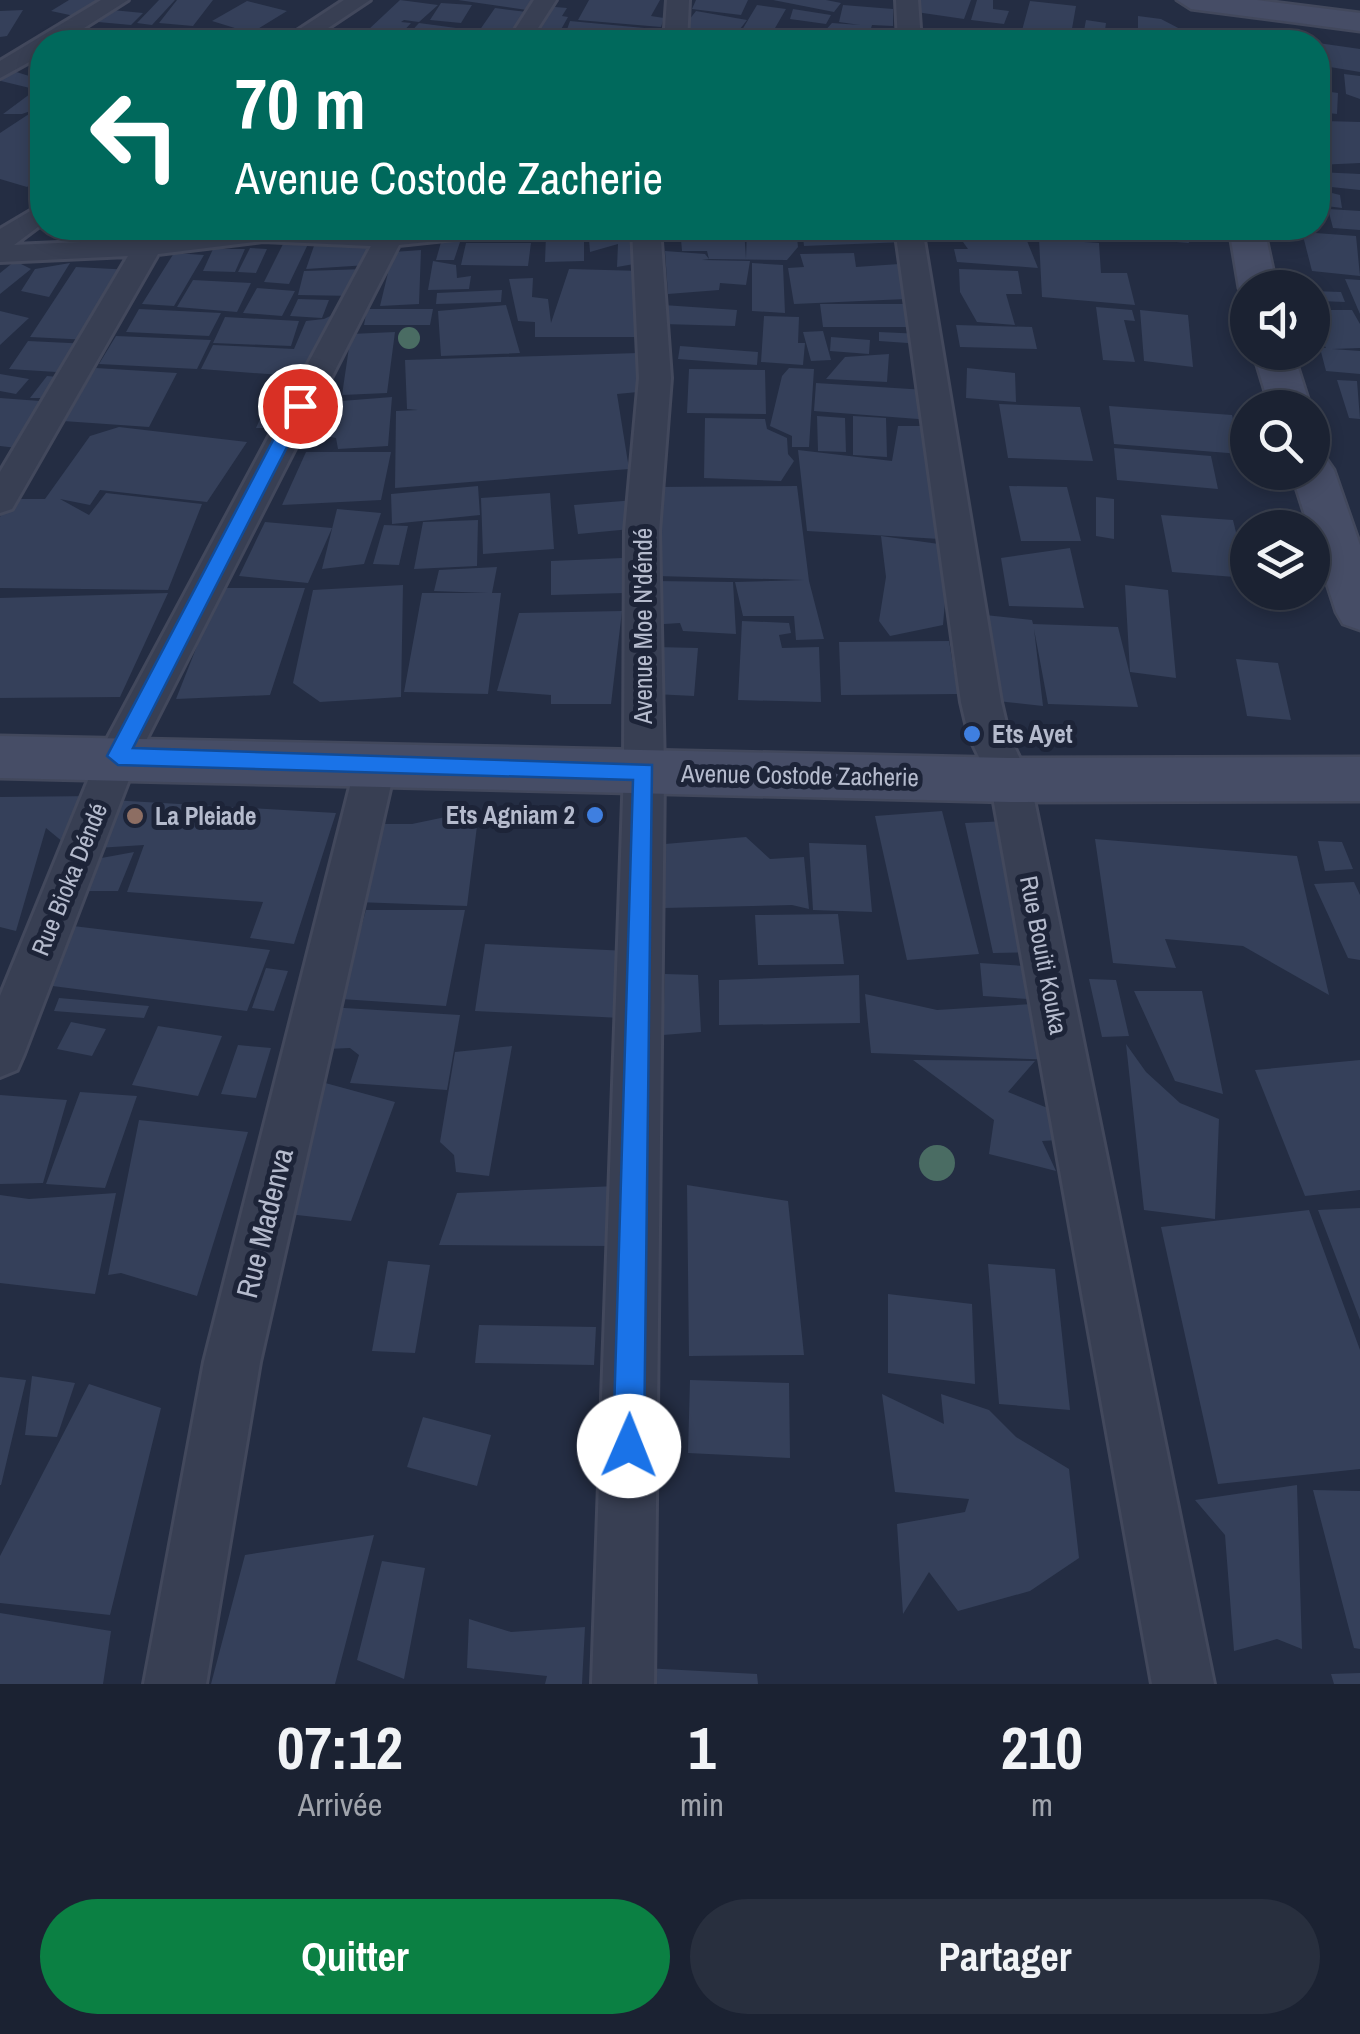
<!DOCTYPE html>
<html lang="fr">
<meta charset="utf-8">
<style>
body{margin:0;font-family:"Archivo Narrow",sans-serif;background:#282f3e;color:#f1f3f6;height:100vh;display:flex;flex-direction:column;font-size:38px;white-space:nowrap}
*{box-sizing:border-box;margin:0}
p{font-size:32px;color:#a0a4ac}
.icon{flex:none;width:55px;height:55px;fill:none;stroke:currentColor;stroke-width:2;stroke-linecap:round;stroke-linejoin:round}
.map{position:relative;height:1684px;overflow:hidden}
.side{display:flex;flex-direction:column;background:#1b2232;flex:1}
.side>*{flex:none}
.hud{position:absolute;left:30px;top:30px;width:1300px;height:210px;border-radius:40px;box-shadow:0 5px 15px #0003,0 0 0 2px #393f4d;background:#00695c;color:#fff;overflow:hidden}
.buttons{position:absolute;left:1230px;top:270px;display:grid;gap:20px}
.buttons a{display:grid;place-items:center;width:100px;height:100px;border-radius:50%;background:#1b2232;box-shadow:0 5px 15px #0003,0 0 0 2px #393f4d;font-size:50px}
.pin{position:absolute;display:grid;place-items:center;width:85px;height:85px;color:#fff;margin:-42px;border:5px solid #fff;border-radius:50%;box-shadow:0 2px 10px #0007}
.me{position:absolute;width:110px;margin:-55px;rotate:1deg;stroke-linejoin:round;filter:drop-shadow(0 0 8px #0008)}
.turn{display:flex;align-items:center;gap:35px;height:210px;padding:0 40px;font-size:45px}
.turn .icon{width:130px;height:130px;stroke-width:2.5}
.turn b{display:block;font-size:70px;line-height:85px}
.eta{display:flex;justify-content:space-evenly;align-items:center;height:170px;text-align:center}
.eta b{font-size:60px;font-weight:800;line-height:70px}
.cta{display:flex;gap:20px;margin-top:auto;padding:20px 40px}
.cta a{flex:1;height:115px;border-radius:60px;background:#0b8043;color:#fff;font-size:40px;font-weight:800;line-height:115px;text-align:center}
.cta a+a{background:#282f3e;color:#f1f3f6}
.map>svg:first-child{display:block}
</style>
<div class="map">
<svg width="1360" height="1684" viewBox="0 0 1360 1684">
<rect width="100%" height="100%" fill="#242d43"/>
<path fill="#35405a" d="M 69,0 L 105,0 L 79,17 L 51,11 Z
M 159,0 L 175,0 L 152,25 L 137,23 Z
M 177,0 L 213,0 L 193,26 L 159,23 Z
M 400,0 L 438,5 L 419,22 L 404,20 L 401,22 L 411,23 L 401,34 L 368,30 Z
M 458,0 L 531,0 L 527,10 Z
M 589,0 L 660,0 L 651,16 L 664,18 L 661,27 L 578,20 Z
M 696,0 L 748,0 L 741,15 L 692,9 Z
M 773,0 L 826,0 L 841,3 L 834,12 Z
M 914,0 L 971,0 L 964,19 L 916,12 Z
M 977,0 L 993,0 L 993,9 L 1009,11 L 1004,24 L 971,20 Z
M 247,1 L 287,11 L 251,33 L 212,21 Z
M 1030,1 L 1076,6 L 1070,40 L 1021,34 Z
M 441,3 L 472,5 L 461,23 L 430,20 Z
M 757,5 L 786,9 L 767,42 L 736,40 Z
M 843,5 L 893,9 L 893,26 L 872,25 L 867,42 L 776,42 L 777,34 L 821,35 L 832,23 L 860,25 L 839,22 Z
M 544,6 L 567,8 L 562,16 L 568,17 L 554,42 L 521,42 Z
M 495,8 L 527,12 L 509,38 L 517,39 L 515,42 L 493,42 L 496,36 L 477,34 Z
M 793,9 L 831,15 L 826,24 L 790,19 Z
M 23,10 L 7,36 L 0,37 L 0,11 Z
M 112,10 L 143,13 L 131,25 L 98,22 Z
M 696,11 L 747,20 L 730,42 L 717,42 L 679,33 Z
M 1138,16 L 1161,19 L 1184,31 L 1184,42 L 1082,41 L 1086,20 L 1106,23 L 1105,30 L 1138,35 Z
M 570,21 L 655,29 L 649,42 L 635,42 L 565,35 Z
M 419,23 L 471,30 L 463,41 L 407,36 Z
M 81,26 L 110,32 L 91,42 L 55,42 Z
M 878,28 L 897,29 L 897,42 L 878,42 Z
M 123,29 L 190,40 L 190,42 L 110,42 Z
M 937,31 L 1029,38 L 1029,42 L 935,42 Z
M 362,32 L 408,41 L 407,42 L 350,42 Z
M 1318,43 L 1360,49 L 1360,72 L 1318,65 Z
M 10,70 L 42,80 L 42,84 L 34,89 L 1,81 Z
M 1344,74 L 1360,76 L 1360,99 L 1346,94 Z
M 42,85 L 42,107 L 22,114 L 3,114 Z
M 1318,90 L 1338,93 L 1337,114 L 1318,112 Z
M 32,112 L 42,114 L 42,176 L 27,187 L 0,179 L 0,133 Z
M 1318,114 L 1325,121 L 1360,122 L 1360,163 L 1318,165 Z
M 1318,172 L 1360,174 L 1360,190 L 1331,187 L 1332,193 L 1340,195 L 1342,208 L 1318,205 Z
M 1328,209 L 1360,211 L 1360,230 L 1333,228 Z
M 78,228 L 130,228 L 112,245 L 68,238 Z
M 588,228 L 641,228 L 640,263 L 617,267 L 618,244 L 590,252 Z
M 680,228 L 744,228 L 746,259 L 747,228 L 796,228 L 798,247 L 787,260 L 709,259 L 707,251 L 682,251 Z
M 802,228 L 903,228 L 905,242 L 804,246 Z
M 966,228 L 1009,228 L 1011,233 L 968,234 Z
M 1013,228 L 1087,228 L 1088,234 L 1016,233 Z
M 1101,228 L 1186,228 L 1189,243 L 1102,236 Z
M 1302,232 L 1356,236 L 1360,276 L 1312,271 Z
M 584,233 L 584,261 L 545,262 L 546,234 Z
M 443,235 L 462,236 L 454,260 L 436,260 Z
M 958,235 L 1025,236 L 1038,268 L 957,262 L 954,249 L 968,249 Z
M 1039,239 L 1099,243 L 1101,273 L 1127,273 L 1135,305 L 1042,297 Z
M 285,240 L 309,242 L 289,284 L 264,282 Z
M 316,240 L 381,242 L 368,265 L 306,269 Z
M 466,243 L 531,243 L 528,266 L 461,265 Z
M 250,248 L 267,249 L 256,273 L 238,272 Z
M 213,249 L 245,249 L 235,272 L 203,271 Z
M 421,250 L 419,304 L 380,306 L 393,252 Z
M 665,251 L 705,254 L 709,259 L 702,260 L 750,261 L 746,285 L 720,283 L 719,290 L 668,294 Z
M 174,253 L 204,255 L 174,306 L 142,304 Z
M 854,253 L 856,267 L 899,264 L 906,299 L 794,304 L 788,268 L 804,267 L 800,254 Z
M 15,261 L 31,269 L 0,294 L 0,273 Z
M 433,261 L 456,265 L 457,278 L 471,276 L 469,289 L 428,290 Z
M 70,263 L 49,297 L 21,291 L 35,269 Z
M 752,263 L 783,265 L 785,313 L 752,311 Z
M 76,267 L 132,270 L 90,340 L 30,337 Z
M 366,269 L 354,296 L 298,295 L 304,271 Z
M 569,269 L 642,271 L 644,337 L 535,337 L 535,322 L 518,321 L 509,279 L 533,278 L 532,297 L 548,299 L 551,323 Z
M 959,269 L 1018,271 L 1022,294 L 1006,294 L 1015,325 L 977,322 L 960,292 Z
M 1345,279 L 1360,280 L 1360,314 Z
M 193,280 L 251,283 L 237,312 L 177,307 Z
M 257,288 L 295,291 L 282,316 L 243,313 Z
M 502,290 L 501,302 L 436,304 L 437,293 Z
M 1312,291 L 1341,292 L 1345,302 L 1319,301 L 1312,308 Z
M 298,299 L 329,300 L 322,318 L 290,316 Z
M 820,304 L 914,304 L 919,327 L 823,327 Z
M 506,305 L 520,353 L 441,356 L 438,311 Z
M 663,305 L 737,310 L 735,326 L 662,324 Z
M 1096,307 L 1132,310 L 1135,321 L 1124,320 L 1135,362 L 1103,360 Z
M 347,308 L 315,370 L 287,366 L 281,375 L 201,369 L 213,345 L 294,349 L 306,321 L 324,319 Z
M 139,309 L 221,313 L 209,336 L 126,332 Z
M 367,309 L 433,309 L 430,325 L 364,325 Z
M 1140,310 L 1188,315 L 1193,367 L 1144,361 Z
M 1312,310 L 1352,310 L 1360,324 L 1360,348 L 1332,349 L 1360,351 L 1360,374 L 1326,371 L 1320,348 L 1326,348 L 1312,322 Z
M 0,311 L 29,318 L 0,345 Z
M 764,316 L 799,317 L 798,343 L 805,343 L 803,365 L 761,362 Z
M 225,317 L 299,321 L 291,346 L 213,343 Z
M 956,325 L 1032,327 L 1037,349 L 960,347 Z
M 823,331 L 831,360 L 811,361 L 803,332 Z
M 395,332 L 387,393 L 342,395 L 351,334 Z
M 879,332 L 922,334 L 922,344 L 879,341 Z
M 116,336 L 211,340 L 197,369 L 99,364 Z
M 831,337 L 870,340 L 869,354 L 830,351 Z
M 28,341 L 90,344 L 72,373 L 9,369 Z
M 680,346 L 758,352 L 757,365 L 678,359 Z
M 639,353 L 638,392 L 617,394 L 629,469 L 395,488 L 396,411 L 418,410 L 407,409 L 405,360 Z
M 889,354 L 887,382 L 826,379 L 845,357 Z
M 96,368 L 177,373 L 149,427 L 63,421 Z
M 789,368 L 814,369 L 809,447 L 792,447 L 792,436 L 770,426 L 782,376 Z
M 967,368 L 1015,373 L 1016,402 L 966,398 Z
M 689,369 L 765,370 L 766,414 L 687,413 Z
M 0,374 L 29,379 L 16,394 L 0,391 Z
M 47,376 L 69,378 L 55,398 L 30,398 Z
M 1337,380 L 1357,381 L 1360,419 L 1349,418 Z
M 816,383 L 926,390 L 931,420 L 814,411 Z
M 392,397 L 388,446 L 338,449 L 336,438 L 300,431 L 316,403 Z
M 0,398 L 53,402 L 17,448 L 0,446 Z
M 999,404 L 1080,407 L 1093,461 L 1008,458 Z
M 1109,406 L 1232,415 L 1241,454 L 1114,444 Z
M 265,408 L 282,408 L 274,428 L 256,428 Z
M 817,416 L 845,418 L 846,452 L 818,451 Z
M 853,416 L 886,418 L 887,457 L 853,455 Z
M 705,418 L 765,419 L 767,429 L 787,438 L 788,454 L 794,461 L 781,481 L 704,478 Z
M 898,426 L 928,426 L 940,539 L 807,531 L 798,450 L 892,461 Z
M 119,427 L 247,442 L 207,502 L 100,490 L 90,505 L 60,499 L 89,515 L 106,493 L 202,504 L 168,590 L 0,588 L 0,517 L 10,499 L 45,499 L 90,436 Z
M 1114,448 L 1211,456 L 1218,489 L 1117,480 Z
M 306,452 L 391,452 L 381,500 L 282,505 Z
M 478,486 L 480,515 L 392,524 L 391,494 Z
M 797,486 L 809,581 L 824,639 L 796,640 L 794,616 L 743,616 L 735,582 L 804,580 L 657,576 L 655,487 Z
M 1009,486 L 1067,487 L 1081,541 L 1021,541 Z
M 550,493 L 554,549 L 483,554 L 481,498 Z
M 1096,497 L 1114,499 L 1114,539 L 1096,536 Z
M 635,500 L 631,529 L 578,534 L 574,505 Z
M 337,509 L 381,513 L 364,564 L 322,569 Z
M 1161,515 L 1233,520 L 1247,578 L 1172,572 Z
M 478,520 L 477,566 L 414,569 L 423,522 Z
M 265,522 L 332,528 L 308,583 L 239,576 Z
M 384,525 L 408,526 L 399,565 L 373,564 Z
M 881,536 L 939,544 L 947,578 L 943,625 L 890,636 L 879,621 L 886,577 Z
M 1070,548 L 1084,608 L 1009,606 L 1001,558 Z
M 622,558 L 624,593 L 551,595 L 551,561 Z
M 497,567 L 492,593 L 501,593 L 488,694 L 404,692 L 422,593 L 488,593 L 434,591 L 439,570 Z
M 654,581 L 733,582 L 736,634 L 683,631 L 680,623 L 649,625 Z
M 403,585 L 401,697 L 320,702 L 293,683 L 313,590 Z
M 1125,585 L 1168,590 L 1176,678 L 1130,672 Z
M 220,588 L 305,588 L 270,695 L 176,699 Z
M 168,593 L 120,697 L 0,698 L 0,598 Z
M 622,611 L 611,704 L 551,704 L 551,695 L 497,691 L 519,613 Z
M 985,615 L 1032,620 L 1033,624 L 1118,627 L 1138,707 L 1048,704 L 1034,629 L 1043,706 L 988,700 Z
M 742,621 L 789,623 L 791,633 L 779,635 L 782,648 L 819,647 L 821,702 L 738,700 Z
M 949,641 L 958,694 L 841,695 L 839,642 Z
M 656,647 L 698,648 L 694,696 L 654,694 Z
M 1236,659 L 1278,663 L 1291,720 L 1247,716 Z
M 97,796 L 69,847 L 46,828 L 16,931 L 0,927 L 0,797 Z
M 111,800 L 336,813 L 294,944 L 250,938 L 263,902 L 127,892 L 144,845 L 97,848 Z
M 479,810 L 467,906 L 356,902 L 377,824 L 412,824 Z
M 942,811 L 979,954 L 907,960 L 875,816 Z
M 1008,821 L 1038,952 L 993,953 L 965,823 Z
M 746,837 L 770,859 L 804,857 L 809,909 L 792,905 L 664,908 L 665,844 Z
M 1095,839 L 1297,856 L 1329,995 L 1243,946 L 1165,939 L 1176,968 L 1113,963 Z
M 1318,841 L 1342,842 L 1353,869 L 1325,871 Z
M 809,843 L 866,845 L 872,912 L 813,910 Z
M 134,852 L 118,891 L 85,891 L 96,859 Z
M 1354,882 L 1360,895 L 1360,960 L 1348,958 L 1314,884 Z
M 366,910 L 465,910 L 446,1006 L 341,999 Z
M 838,914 L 844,964 L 758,965 L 755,915 Z
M 65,925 L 270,950 L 247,1011 L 37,984 Z
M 485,944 L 628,951 L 622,1018 L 475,1011 Z
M 980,963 L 1039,967 L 1044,1000 L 983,996 Z
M 266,968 L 288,971 L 274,1011 L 252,1008 Z
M 665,974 L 698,975 L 701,1032 L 663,1035 Z
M 859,975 L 860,1023 L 719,1025 L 719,980 Z
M 1089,979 L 1116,980 L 1129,1036 L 1102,1037 Z
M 1134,991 L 1202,991 L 1223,1094 L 1175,1081 Z
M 865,994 L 937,1010 L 1048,1003 L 1057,1060 L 871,1053 Z
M 59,998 L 149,1006 L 144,1018 L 54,1011 Z
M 328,1007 L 460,1015 L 447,1090 L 350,1083 L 359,1055 L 350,1048 L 327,1049 Z
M 71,1022 L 106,1029 L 92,1056 L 57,1049 Z
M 158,1026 L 222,1036 L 198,1096 L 132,1085 Z
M 1126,1044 L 1146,1072 L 1180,1103 L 1219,1119 L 1215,1219 L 1144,1210 Z
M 238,1045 L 271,1048 L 256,1098 L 221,1094 Z
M 512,1046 L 489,1176 L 456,1172 L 454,1155 L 440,1142 L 455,1052 Z
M 913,1060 L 1035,1061 L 1008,1092 L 1055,1111 L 1074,1139 L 1042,1141 L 1056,1171 L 989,1154 L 994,1120 Z
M 1360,1060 L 1360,1190 L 1305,1196 L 1255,1070 Z
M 318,1081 L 395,1102 L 351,1221 L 279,1213 Z
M 80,1092 L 137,1096 L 105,1188 L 46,1184 Z
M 0,1095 L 67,1100 L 43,1183 L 0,1184 Z
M 139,1120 L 248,1132 L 197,1296 L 121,1273 L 108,1275 Z
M 687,1185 L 788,1201 L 804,1355 L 689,1356 Z
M 616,1186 L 617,1246 L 439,1245 L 457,1193 Z
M 116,1193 L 95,1294 L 0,1283 L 0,1195 L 29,1199 Z
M 1360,1208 L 1360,1320 L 1318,1210 Z
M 1309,1210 L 1360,1350 L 1360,1469 L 1218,1484 L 1161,1227 Z
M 388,1261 L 430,1265 L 415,1353 L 372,1351 Z
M 988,1264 L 1055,1269 L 1070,1410 L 999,1404 Z
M 888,1294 L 972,1304 L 975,1384 L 888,1373 Z
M 479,1325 L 596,1327 L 594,1365 L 475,1363 Z
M 32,1376 L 75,1383 L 57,1437 L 25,1435 Z
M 0,1377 L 26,1380 L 1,1485 L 0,1485 Z
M 690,1380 L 789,1383 L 790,1458 L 688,1453 Z
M 89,1384 L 161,1408 L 110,1615 L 0,1603 L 0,1556 Z
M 882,1394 L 944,1424 L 941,1394 L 989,1410 L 1016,1437 L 1069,1469 L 1079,1558 L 1030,1591 L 958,1611 L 929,1572 L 903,1614 L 897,1524 L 965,1512 L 969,1499 L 895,1492 Z
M 423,1417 L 491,1435 L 477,1486 L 407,1467 Z
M 1297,1485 L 1302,1649 L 1277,1639 L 1234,1651 L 1225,1535 L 1195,1500 Z
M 1313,1490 L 1360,1491 L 1360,1649 L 1354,1648 Z
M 374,1535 L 335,1684 L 211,1684 L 245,1555 Z
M 382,1561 L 425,1568 L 404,1679 L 357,1660 Z
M 0,1613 L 111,1631 L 103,1684 L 0,1684 Z
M 469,1619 L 511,1632 L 585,1627 L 582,1684 L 545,1684 L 547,1676 L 467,1668 Z
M 644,1668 L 757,1674 L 758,1684 L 643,1684 Z
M 1360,1673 L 1360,1684 L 1334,1684 L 1331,1674 Z"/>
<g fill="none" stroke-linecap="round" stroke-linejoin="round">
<defs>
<path id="street" d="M 101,0 L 128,0 L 62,42 L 42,42 L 42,55 L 0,78 L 0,61 Z
M 344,0 L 370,0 L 307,42 L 280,42 Z
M 534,0 L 556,0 L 529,42 L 507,42 Z
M 667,0 L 689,0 L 687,42 L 664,42 Z
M 896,0 L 918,0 L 921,42 L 898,42 Z
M 42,204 L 42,224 L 14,245 L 148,239 L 240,228 L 497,228 L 483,236 L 399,245 L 138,756 L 24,1054 L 17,1070 L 0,1077 L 0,996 L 98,756 L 371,246 L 263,241 L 158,254 L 12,509 L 0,513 L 0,472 L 128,256 L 0,262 L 0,229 Z
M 632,228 L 660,228 L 671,378 L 659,531 L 664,771 L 654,1684 L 592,1684 L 624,771 L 625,531 L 639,378 Z
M 895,228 L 922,228 L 1001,702 L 1009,736 L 1030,780 L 1214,1684 L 1152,1684 L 990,780 L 969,736 L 961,702 Z
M 375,750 L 389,755 L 395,767 L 260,1362 L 206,1684 L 144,1684 L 204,1362 L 355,767 L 361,755 Z"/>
<path id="secondary" d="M 1177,0 L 1257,0 L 1360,13 L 1360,31 L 1191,9 Z
M 1229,228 L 1264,228 L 1277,288 L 1248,288 L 1245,296 L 1239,288 Z
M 1253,352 L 1293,352 L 1311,408 L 1270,408 Z
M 1312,456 L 1327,460 L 1334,470 L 1360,545 L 1360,630 L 1343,624 L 1336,612 L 1291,472 L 1312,472 Z
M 0,736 L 1010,758 L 1360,757 L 1360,801 L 1010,802 L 0,778 Z"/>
</defs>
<use href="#street" stroke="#42485c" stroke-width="6"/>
<use href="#secondary" stroke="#42485c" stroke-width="5"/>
<use href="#street" fill="#383f53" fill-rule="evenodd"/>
<use href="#secondary" fill="#464d66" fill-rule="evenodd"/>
</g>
<g fill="#4a6c63">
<circle cx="409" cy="338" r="11"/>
<circle cx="937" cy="1163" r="18"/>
</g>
<path fill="#1a73e8" stroke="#114b97" stroke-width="2.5" d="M 300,401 L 308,406 L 133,748 L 652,765 L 644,1446 L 640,1457 L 629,1461 L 618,1457 L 613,1446 L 633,780 L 118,765 L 107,756 L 291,406 Z"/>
<g fill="#3f7fe0" stroke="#1d2438" stroke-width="4">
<circle cx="972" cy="734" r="10"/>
<circle cx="595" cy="815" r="10"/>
</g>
<circle fill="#8d6e63" stroke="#1d2438" stroke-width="4" cx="135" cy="816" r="10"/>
<g text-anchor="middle" stroke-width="10" stroke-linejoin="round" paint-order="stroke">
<g font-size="25" fill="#b5bbcd" stroke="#1d2438">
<text transform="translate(643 626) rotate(-90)" y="9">Avenue Moe N'déndé</text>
<text transform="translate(800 775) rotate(1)" y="9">Avenue Costode Zacherie</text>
<text transform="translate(69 879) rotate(-68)" y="9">Rue Bioka Déndé</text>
<text transform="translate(1044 955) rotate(79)" y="9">Rue Bouiti Kouka</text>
</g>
<g font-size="25" font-weight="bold" fill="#b5bbcd" stroke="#1d2438" text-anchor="start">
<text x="992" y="743">Ets Ayet</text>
<text x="575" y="824" text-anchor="end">Ets Agniam 2</text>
<text x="155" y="825">La Pleiade</text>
</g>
<g font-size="30" fill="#b5bbcd" stroke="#1d2438">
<text transform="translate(265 1223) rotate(-76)" y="10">Rue Madenva</text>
</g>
</g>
</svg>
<div class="buttons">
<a><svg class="icon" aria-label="sound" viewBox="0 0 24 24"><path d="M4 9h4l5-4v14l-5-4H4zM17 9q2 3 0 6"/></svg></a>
<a><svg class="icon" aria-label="search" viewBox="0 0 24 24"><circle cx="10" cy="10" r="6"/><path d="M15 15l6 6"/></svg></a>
<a><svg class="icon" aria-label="layers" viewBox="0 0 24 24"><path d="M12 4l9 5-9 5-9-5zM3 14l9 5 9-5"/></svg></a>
</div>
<div class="pin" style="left:300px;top:406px;background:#d93025"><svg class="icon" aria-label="arrive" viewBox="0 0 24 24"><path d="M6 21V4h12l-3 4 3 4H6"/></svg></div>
<svg class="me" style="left:629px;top:1446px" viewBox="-20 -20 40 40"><circle r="19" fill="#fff"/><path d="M0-13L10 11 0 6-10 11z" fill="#1a73e8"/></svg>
<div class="hud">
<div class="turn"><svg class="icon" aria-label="left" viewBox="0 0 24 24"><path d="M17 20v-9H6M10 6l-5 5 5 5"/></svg><div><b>70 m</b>Avenue Costode Zacherie</div></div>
</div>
</div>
<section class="side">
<div class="eta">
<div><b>07:12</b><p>Arrivée</p></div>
<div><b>1</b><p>min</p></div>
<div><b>210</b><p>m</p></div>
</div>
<div class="cta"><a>Quitter</a><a>Partager</a></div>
</section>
